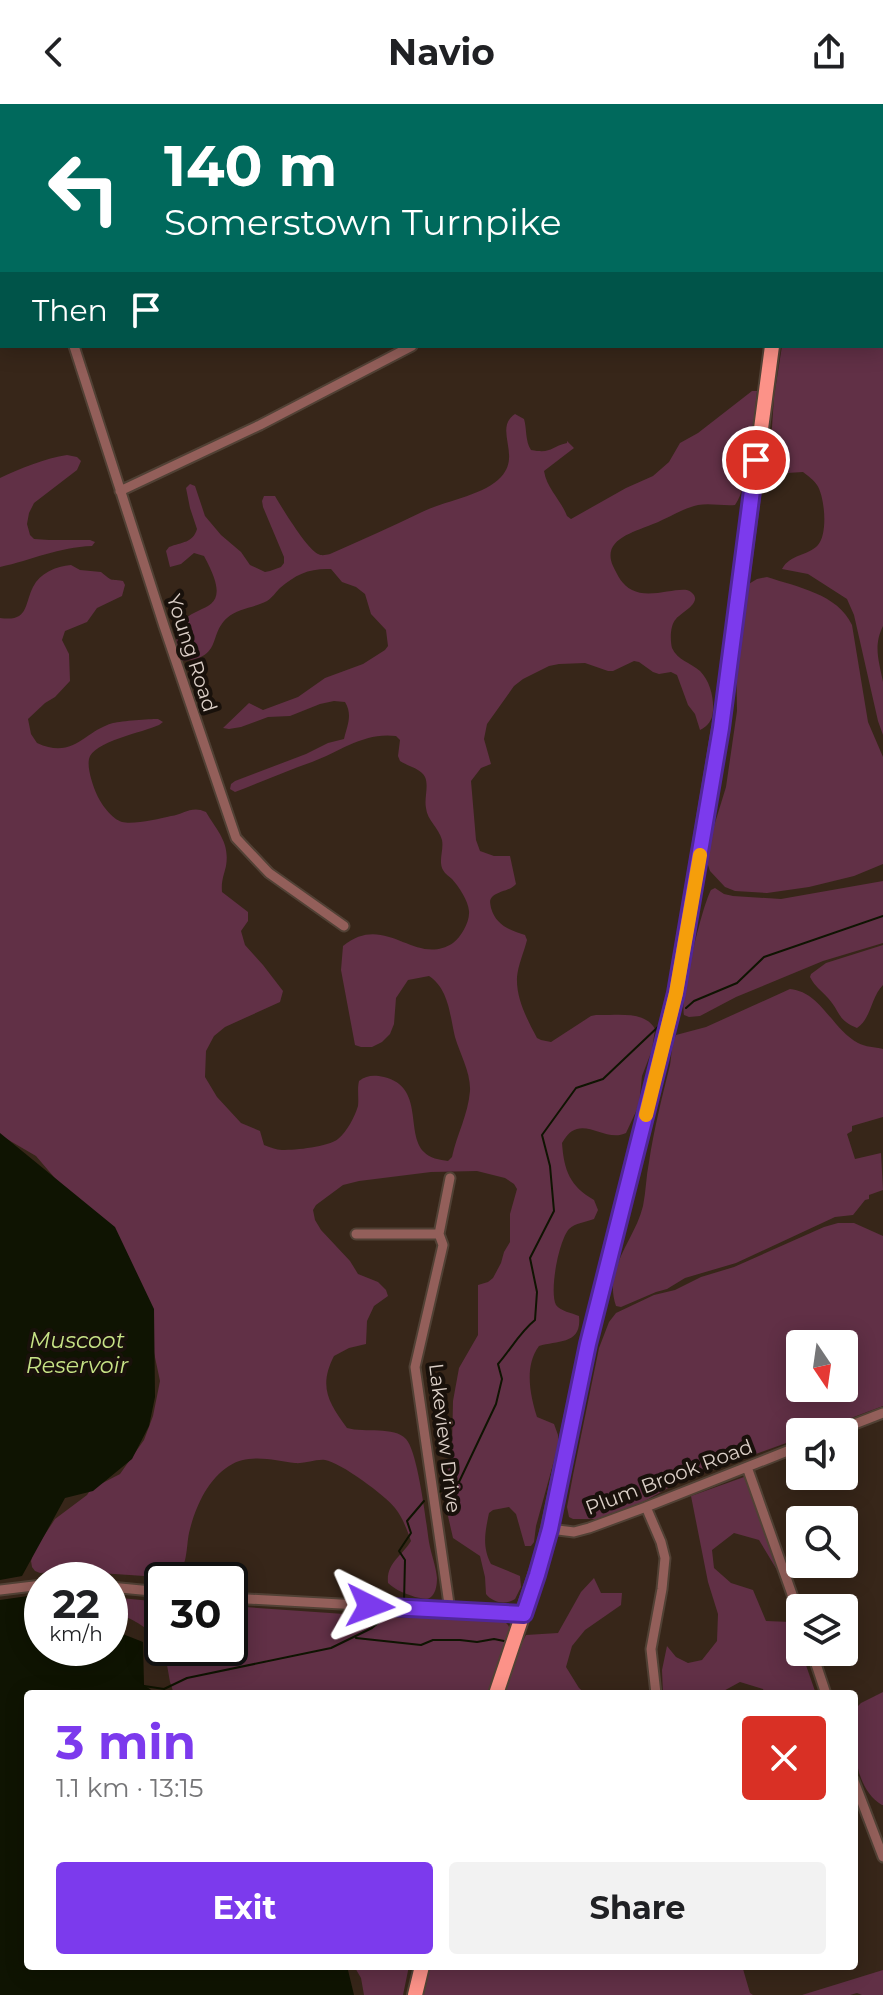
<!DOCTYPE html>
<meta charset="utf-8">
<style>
body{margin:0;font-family:Montserrat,sans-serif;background:#f2f2f2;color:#202124;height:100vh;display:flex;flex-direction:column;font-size:30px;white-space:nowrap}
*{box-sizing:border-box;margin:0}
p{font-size:26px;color:#757577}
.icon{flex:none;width:44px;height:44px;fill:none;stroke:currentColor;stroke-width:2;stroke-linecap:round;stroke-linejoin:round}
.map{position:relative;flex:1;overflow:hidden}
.panel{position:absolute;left:24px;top:1586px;width:834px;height:280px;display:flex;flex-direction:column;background:#fff;border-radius:8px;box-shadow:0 4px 20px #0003}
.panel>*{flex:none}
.hud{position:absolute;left:0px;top:0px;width:884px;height:244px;box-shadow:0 4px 20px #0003;background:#00695c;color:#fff;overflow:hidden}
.needle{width:52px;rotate:167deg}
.controls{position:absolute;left:786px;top:1226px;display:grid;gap:16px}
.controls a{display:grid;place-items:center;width:72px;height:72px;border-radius:8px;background:#fff;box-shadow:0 4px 20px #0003;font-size:40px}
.speed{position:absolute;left:24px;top:1458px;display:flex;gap:16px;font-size:40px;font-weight:700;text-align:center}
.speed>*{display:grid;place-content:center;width:104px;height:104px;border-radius:50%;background:#fff;box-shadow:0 4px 20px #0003;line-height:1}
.speed small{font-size:20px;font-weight:400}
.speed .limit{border:4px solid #111;border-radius:12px;background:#fff;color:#111}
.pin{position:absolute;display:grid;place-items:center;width:68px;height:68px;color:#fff;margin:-34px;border:4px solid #fff;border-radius:50%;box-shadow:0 2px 8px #0007}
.me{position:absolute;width:88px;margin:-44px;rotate:93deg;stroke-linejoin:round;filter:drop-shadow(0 0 6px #0008)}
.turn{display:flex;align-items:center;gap:28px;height:168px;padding:0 32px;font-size:36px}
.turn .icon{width:104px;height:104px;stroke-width:2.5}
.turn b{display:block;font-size:56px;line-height:68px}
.then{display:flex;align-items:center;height:76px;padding:0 32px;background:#0003;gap:16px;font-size:30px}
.round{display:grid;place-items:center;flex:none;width:84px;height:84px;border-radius:8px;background:#f2f2f2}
.summary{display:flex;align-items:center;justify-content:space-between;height:136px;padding:0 32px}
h1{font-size:48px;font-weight:700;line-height:60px;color:#7c3aed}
.cta{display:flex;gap:16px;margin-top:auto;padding:16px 32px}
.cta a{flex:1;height:92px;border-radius:8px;background:#7c3aed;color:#fff;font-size:32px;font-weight:700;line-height:92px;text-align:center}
.cta a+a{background:#f2f2f2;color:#202124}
header{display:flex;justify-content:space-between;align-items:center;height:104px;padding:0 32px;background:#fff;font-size:36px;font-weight:700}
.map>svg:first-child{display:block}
</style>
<header><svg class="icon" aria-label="back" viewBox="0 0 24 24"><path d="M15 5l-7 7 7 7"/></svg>Navio<svg class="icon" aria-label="share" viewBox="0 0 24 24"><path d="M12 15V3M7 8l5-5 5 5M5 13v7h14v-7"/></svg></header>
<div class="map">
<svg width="883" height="1891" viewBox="0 0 883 1891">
<rect width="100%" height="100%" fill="#372619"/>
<path fill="#613046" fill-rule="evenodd" d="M 883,2 L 883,522 C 873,542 879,557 883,578 C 883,595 883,614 883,631 L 878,617 L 854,511 L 847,495 L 808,470 L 782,465 C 790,450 808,452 818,441 C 828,430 825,393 817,381 C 814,376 808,372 803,368 L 787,369 L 777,367 L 770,353 L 774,293 L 782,242 L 882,242 Z
M 752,287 L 757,287 C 754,314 750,381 735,401 C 723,402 710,399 698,401 C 681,405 669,414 653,420 C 635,428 601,435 613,462 C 618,472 622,481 632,486 C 651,496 683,480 691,488 C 704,498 682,508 676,515 C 670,521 670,536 672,544 C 677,556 691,559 700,567 C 710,577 714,594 713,607 C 712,617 708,622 700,626 L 695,610 L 688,601 L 677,571 L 671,568 L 659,570 L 653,568 L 639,558 L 634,557 L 613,567 L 608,567 L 585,559 L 559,560 L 549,562 L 523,575 L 514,582 L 487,620 L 484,635 L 491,660 L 481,664 L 471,677 L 476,736 L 480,747 L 494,752 L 510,752 L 516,780 C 510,787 501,786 493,792 C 489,796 490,798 491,804 C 496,821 509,826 525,831 L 527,836 C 524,848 518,861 517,873 C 516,895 527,915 537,934 L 541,936 L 551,938 L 591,912 L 596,911 C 615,912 645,906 655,925 L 652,946 L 642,972 L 639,1001 L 626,1029 C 603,1040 580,1006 562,1039 C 564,1067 570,1082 594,1096 L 598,1106 L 594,1115 C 586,1118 575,1119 569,1125 C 559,1136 549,1187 556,1201 C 560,1207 572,1209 579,1212 C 582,1241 558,1236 539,1242 C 524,1262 530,1291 537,1313 L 554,1320 L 558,1331 L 558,1342 L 536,1422 L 534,1438 L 531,1442 L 525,1442 L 516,1410 L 509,1403 L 493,1406 L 489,1409 C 485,1428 482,1443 491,1460 L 520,1472 L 521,1483 L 515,1495 C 506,1501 493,1499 486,1490 L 485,1473 L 480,1452 L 453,1434 L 442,1386 L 444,1376 L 450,1361 L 452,1343 L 453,1297 L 459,1264 L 478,1231 L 478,1181 L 488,1178 L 493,1174 L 501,1159 L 504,1148 L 510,1138 L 510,1110 L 517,1085 L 514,1080 L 505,1074 L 477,1067 L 431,1068 L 359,1077 L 343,1081 L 316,1101 L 313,1106 L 315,1116 L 321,1126 L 350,1157 L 358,1170 L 378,1178 L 386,1186 L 388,1192 L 374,1202 L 367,1217 L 366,1240 L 349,1244 L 334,1252 C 318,1283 329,1299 347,1324 C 365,1329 394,1322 406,1335 C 418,1348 426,1418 429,1438 C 431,1450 436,1462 437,1474 C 437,1480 436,1488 432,1492 C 428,1497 421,1494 415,1493 C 404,1489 397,1487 388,1479 C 386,1459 402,1452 411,1437 C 407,1426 403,1414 395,1404 C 386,1392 340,1358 325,1356 C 315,1355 305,1360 295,1359 C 274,1356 248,1349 229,1362 C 207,1376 195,1404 189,1429 C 186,1444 188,1464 174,1474 L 70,1467 L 40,1469 L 35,1467 L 32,1463 L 31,1457 L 34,1447 L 55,1415 L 87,1391 L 91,1385 L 120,1370 L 144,1336 L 153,1312 L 160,1277 L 152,1239 L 71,1093 L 36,1052 L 0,1031 L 0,514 C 29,518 24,501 33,483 C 40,469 56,462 71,461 L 80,466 L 101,468 C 115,479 107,474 123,477 L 125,481 L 122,492 L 97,504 L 87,518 L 65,527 L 62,536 L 69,550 L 70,577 L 55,593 L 45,599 L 28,615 L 31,630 L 37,639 C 74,656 84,627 113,619 C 122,617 149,615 158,615 L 163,618 L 159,621 C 144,628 92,638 89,655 C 87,665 93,682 97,691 C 101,700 112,715 122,718 C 133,721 159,715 171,712 C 184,710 192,701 206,708 C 217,727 230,738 226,762 C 224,771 221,777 222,788 L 248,808 L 248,817 L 241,827 L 245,841 L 263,861 L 283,887 L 280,898 L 225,923 L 214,932 L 206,947 L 205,973 L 217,993 L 241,1019 L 260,1027 L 264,1041 C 270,1043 276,1046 282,1046 C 296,1046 328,1043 338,1035 C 347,1028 355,1012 358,1002 C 359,993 357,986 359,977 C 367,971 374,971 384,973 C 425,983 405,1029 424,1048 C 429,1054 440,1056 448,1057 L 452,1053 C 457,1030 468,1011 470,987 C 471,969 460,950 455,933 C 450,912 449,885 429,872 L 408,876 L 396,894 L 394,920 L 390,930 L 382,938 L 372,943 L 361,943 L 355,941 L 341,866 L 343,842 C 386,807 415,864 453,839 C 461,833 470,818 469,807 C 468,796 459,783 452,775 C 449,772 445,770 443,766 C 438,757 444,746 442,736 C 439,724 427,716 426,704 C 424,694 429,682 425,673 C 422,665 407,662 400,657 L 398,652 L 400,636 L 396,632 C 364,628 341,647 312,658 C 286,667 261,678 235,688 L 230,685 L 231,680 L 235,677 L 306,650 L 328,639 L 344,635 C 347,622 353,611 345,598 L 334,597 L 320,600 L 290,612 L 268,613 L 241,623 L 229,625 L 223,624 L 249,599 L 263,606 L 298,593 L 325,574 L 363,560 L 385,546 L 388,542 L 386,526 L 371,510 L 365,490 L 356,483 L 342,478 L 331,465 C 310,464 296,470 280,484 C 276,488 272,494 267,497 C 254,504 238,504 227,514 C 208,531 223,555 181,557 C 179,550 175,540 177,532 C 183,491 242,521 204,452 L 194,449 L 181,460 L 170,463 L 166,447 L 169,443 C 182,438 193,439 197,425 L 190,404 L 186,384 L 190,380 L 195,382 L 205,412 L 221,431 L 241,448 L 250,461 L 265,468 L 270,467 L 281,463 L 284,459 L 284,453 L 263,403 L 262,397 L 264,392 L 275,392 C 282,404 307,445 318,450 C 322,452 325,451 330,450 C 361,436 391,423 422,408 C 444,397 485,391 501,373 C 522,351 493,325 515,310 L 524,315 C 527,325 525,337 531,346 C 552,350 550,343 567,339 L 567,337 L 574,344 L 544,367 C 547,385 561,396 567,412 L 571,415 L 626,384 L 653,372 L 669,358 L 680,339 L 698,329 Z
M 67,351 L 77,353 L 81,357 L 77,366 L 34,399 L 29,409 L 27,420 L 30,431 L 34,435 L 49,436 L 90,436 L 95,438 L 92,442 C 59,443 32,456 0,463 L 0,374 C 19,365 46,354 67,351 Z
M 767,473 C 797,483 838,490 852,521 L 868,618 L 883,653 L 883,760 L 854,772 L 809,783 L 767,789 L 735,787 L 725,783 L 710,767 L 707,758 L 710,735 L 726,683 L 737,607 L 736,544 L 744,491 L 747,481 L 757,475 Z
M 883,777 L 883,839 L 823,857 L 736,893 L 700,912 L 689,913 L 684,911 C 680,894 702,802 711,786 L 715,784 L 724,790 L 733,792 L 781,795 Z
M 883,841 L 883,881 C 871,893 871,915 857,924 C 837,916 840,907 828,894 C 820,885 816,884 810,873 L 811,870 L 826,859 Z
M 790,885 C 821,888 832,925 858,939 C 865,943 875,943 883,945 L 883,1013 L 852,1022 L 852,1027 L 847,1030 L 855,1055 L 881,1049 L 883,1086 L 869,1091 L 869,1095 L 865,1096 L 853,1111 L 835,1113 L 736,1159 L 685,1174 L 667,1185 L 656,1188 L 621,1203 L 616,1202 C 603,1164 635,1136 643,1102 C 646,1087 646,1073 649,1058 C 654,1025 662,993 670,961 C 672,950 671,941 676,931 L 706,923 Z
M 838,1119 L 854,1119 L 883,1132 L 883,1302 L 814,1328 L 800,1328 L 800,1334 L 679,1378 L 634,1403 L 602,1415 L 573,1415 L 569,1413 L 567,1403 L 573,1371 L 599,1244 L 609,1218 L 616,1209 L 654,1191 L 675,1186 L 701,1173 L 734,1163 L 824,1123 ZM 800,1240 L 844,1240 L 844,1284 L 800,1284 Z
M 744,1373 L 772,1442 L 777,1466 L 759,1436 L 734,1429 L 712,1446 L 714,1464 L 731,1479 L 753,1486 L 766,1517 L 791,1518 L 816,1590 L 765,1590 L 763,1585 L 740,1578 L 718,1590 L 663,1590 L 662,1566 L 667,1542 L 676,1553 L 688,1559 L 702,1556 L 717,1537 L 718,1510 L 708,1478 L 691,1392 Z
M 594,1474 L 601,1489 L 622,1489 L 621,1501 L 585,1526 L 572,1542 L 566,1563 L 579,1584 L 586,1590 L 501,1590 L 508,1565 L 526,1531 L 558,1529 L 581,1488 Z
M 110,1493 L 162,1498 L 162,1539 C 148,1523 130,1513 110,1507 Z
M 230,1502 L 402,1514 L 497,1514 C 500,1515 506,1518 508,1521 C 516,1532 493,1578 488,1590 L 174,1590 L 170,1578 L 164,1544 L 230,1544 Z
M 883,1588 L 883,1701 L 882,1701 C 852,1683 854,1637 854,1606 L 861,1599 Z
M 354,1862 L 409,1862 L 403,1891 L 364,1891 L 361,1874 Z
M 428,1862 L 744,1862 L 743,1865 L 750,1889 L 753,1891 L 421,1891 Z
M 883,1866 L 883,1891 L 862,1891 L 857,1889 L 850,1891 L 802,1891 Z"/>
<path fill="#0f1402" d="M 0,1029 L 115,1123 L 154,1205 L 155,1293 L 149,1322 L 132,1355 L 93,1387 L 65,1394 L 22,1472 L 0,1476 Z
M 28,1492 L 42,1497 L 42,1544 L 110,1544 L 110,1525 L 143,1538 L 144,1581 L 157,1590 L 28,1590 L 28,1862 L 347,1862 L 354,1891 L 0,1891 L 0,1496 Z"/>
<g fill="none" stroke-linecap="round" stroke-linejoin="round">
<path stroke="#0f1402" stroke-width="2" d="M 686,904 L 694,897 L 737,879 L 764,853 L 883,812
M 439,1388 L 459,1378 L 496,1300 L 502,1275 L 498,1260 C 511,1245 520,1228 535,1216 L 537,1188 L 530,1154 L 554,1107 L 550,1062 L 542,1031 L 576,984 L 603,975 L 660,921
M 404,1498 L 405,1456 L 399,1447 L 411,1429 L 407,1417 L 424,1397
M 356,1534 L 421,1541 L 433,1536 L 460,1536 L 477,1538 L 494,1535 L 504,1537
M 144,1582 L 164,1585 L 187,1574 L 331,1544 L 372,1524 L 390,1509"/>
<defs>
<path id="street" d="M 382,0 L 382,2
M 0,12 L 2,17
M 74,242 L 164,522 L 236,734 L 269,769 L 344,822
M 120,387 L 260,321 L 412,242
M 450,1074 L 439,1130 L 443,1141 L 415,1263 L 450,1507
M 356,1130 L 439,1130
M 834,1328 L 883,1309
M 747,1363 L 800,1513
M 646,1403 L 661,1438 L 665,1454 L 662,1485 L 651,1545 L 656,1590
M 550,1425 L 574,1428 L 589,1424 L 646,1403 L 800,1342
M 110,1483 L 162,1488
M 0,1486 L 42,1481
M 230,1494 L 524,1510
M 812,1548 L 826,1590
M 854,1677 L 883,1753"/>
<path id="primary" d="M 802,2 L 802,0
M 496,1590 L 544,1447 L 588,1240 L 676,889 L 726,588 L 772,242
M 415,1891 L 422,1862"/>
</defs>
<use href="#street" stroke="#514135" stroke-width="13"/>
<use href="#primary" stroke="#514135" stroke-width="18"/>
<use href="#street" stroke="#935f5a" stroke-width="9"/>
<use href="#primary" stroke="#fc9288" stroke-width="14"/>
</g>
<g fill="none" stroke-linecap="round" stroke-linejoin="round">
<defs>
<path id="route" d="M 370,1502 L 524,1510 L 537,1471 L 550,1425 L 588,1240 L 676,889 L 721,624 L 756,356"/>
</defs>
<use href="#route" stroke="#51269a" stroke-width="20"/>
<use href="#route" stroke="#7c3aed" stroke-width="14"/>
<path stroke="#f59e0b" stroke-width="14" d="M 646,1011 L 676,889 L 700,751"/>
</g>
<g text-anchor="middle" stroke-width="8" stroke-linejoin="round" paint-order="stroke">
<g font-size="20" fill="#dbcfc7" stroke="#19110b">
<text transform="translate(192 549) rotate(72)" y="7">Young Road</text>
<text transform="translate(445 1334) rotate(83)" y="7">Lakeview Drive</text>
<text transform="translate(669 1373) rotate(-21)" y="7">Plum Brook Road</text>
</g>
<g font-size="22" font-style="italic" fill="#c8e487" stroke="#19110b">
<text x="77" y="1244">Muscoot<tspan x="77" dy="25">Reservoir</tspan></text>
</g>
</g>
</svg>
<div class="controls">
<a><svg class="needle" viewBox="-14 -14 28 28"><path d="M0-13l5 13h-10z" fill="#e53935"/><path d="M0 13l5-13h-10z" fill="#757577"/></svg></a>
<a><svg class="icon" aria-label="sound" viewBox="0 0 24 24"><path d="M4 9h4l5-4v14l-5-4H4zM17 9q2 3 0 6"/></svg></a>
<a><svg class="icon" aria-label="search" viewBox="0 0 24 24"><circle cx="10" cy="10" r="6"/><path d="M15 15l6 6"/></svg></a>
<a><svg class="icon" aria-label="layers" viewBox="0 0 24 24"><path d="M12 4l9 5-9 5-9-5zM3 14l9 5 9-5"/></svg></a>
</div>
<div class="speed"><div>22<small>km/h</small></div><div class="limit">30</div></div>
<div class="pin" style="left:756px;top:356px;background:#d93025"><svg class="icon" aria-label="arrive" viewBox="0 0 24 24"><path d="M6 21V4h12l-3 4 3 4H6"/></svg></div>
<svg class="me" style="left:370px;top:1502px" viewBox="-20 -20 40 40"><path d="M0-17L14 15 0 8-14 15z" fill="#7c3aed" stroke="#fff" stroke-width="4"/></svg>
<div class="hud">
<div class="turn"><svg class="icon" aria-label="left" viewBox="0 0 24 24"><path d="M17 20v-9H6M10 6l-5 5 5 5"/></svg><div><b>140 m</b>Somerstown Turnpike</div></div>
<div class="then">Then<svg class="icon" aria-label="arrive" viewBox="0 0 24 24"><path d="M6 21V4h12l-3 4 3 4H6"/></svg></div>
</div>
<section class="panel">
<div class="summary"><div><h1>3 min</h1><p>1.1 km · 13:15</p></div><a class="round" style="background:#d93025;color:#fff"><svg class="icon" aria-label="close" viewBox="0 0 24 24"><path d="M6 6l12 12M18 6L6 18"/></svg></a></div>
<div class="cta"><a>Exit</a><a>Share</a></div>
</section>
</div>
